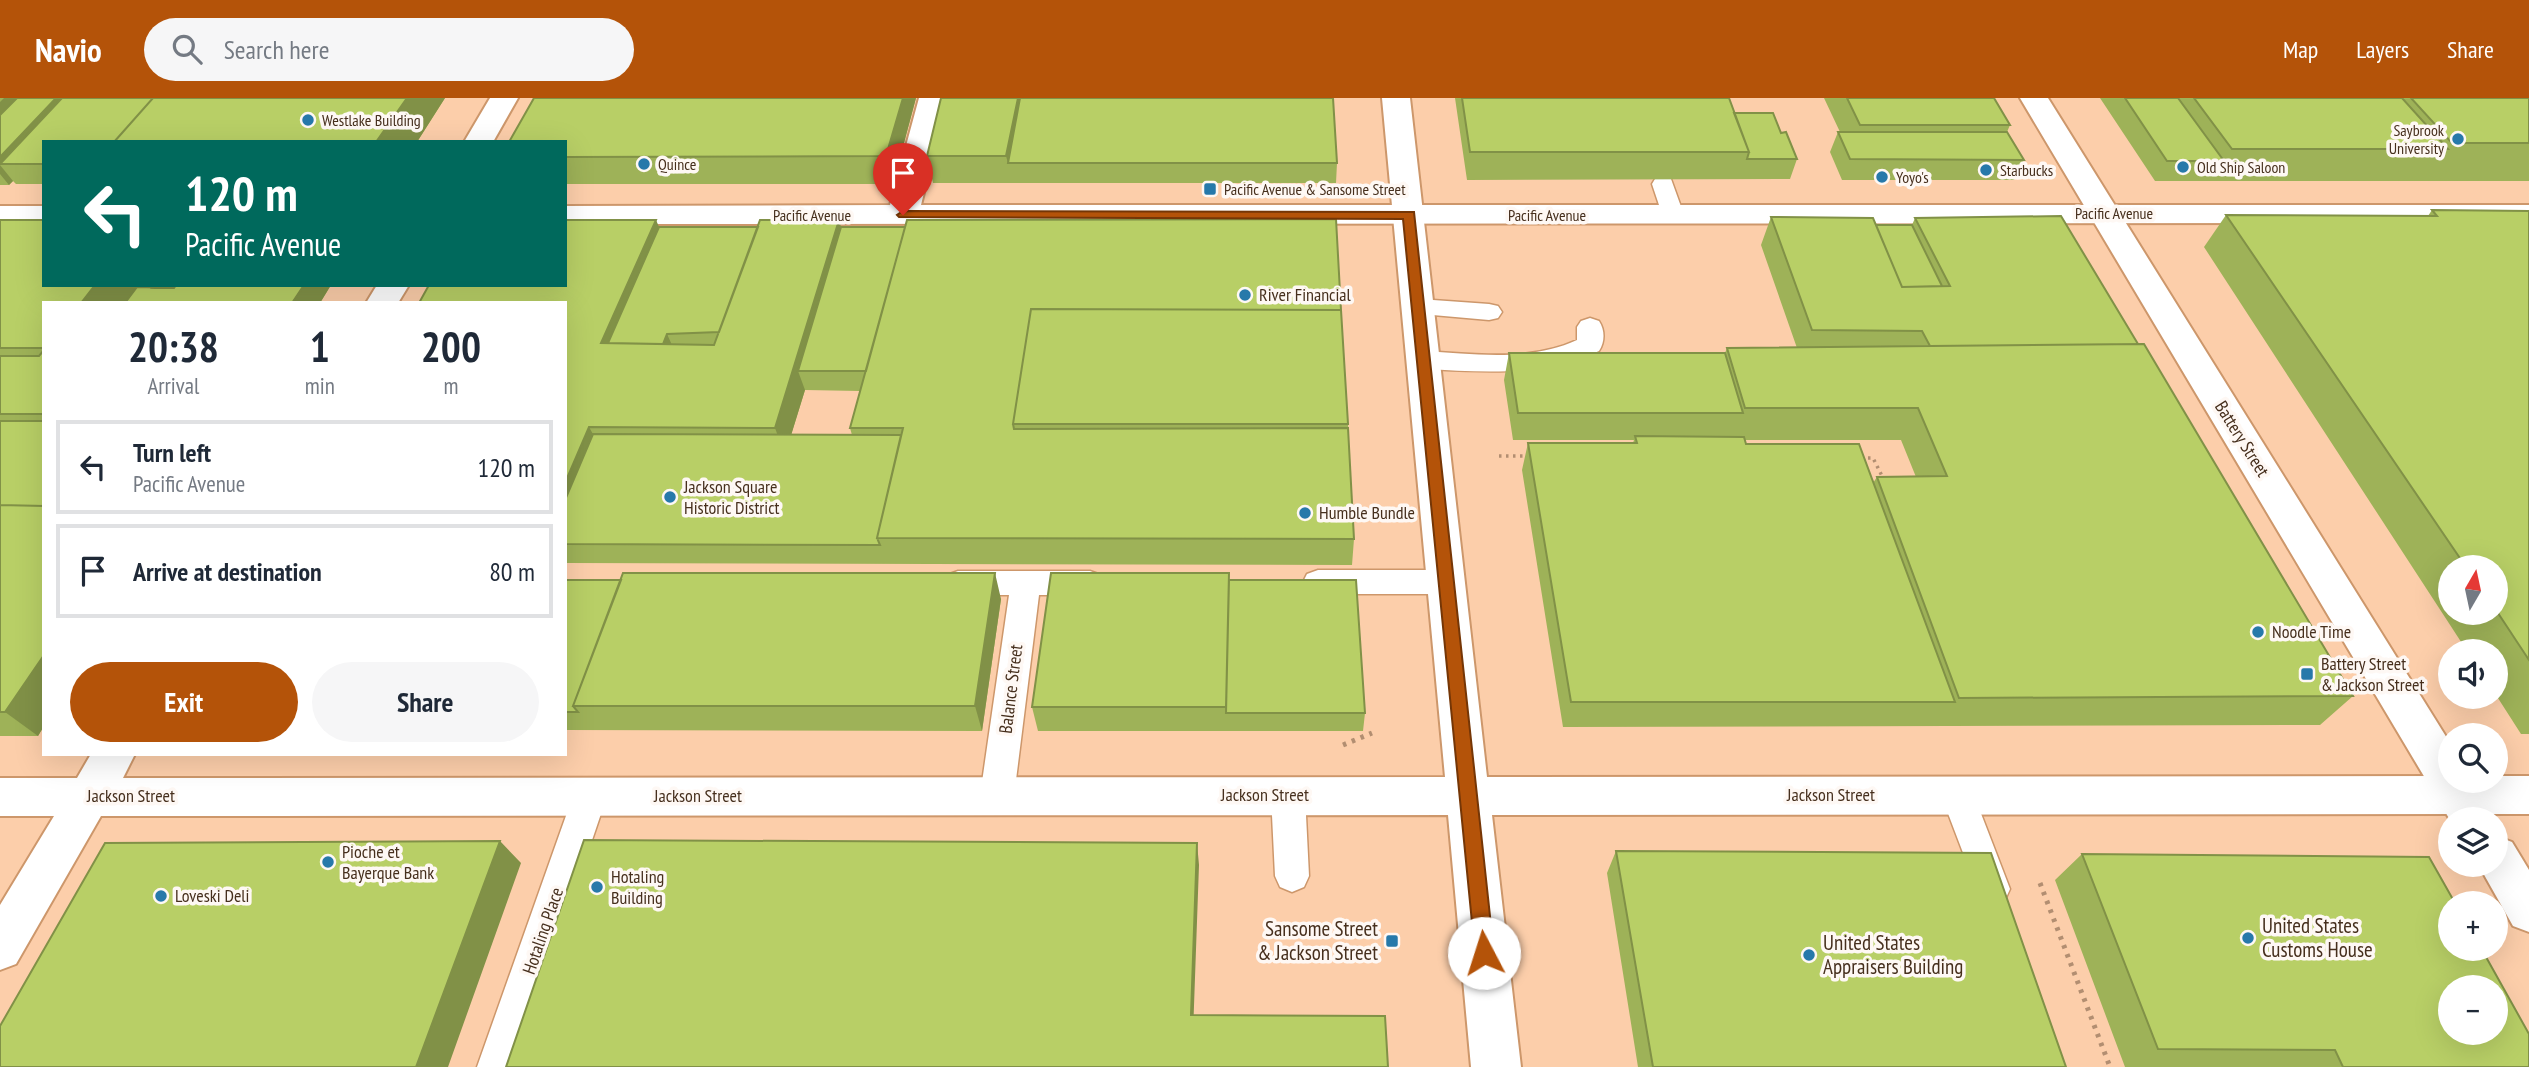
<!DOCTYPE html>
<meta charset="utf-8">
<style>
body{margin:0;font-family:"PT Sans Narrow",sans-serif;background:#f6f6f7;color:#1f2937;height:100vh;display:flex;flex-direction:column;font-size:26px;white-space:nowrap}
*{box-sizing:border-box;margin:0}
p{font-size:23px;color:#747a83}
.icon{flex:none;width:38px;height:38px;fill:none;stroke:currentColor;stroke-width:2;stroke-linecap:round;stroke-linejoin:round}
.map{position:relative;flex:1;overflow:hidden}
.details{position:absolute;left:42px;top:203px;width:525px;height:455px;display:flex;flex-direction:column;background:#fff;border-radius:0px;box-shadow:0 7px 28px #0002}
.details>*{flex:none}
.banner{position:absolute;left:42px;top:42px;width:525px;height:147px;border-radius:0px;box-shadow:0 7px 28px #0002;background:#00695c;color:#fff;overflow:hidden}
.needle{width:46px;rotate:9deg}
.controls{position:absolute;left:2438px;top:457px;display:grid;gap:14px}
.controls a{display:grid;place-items:center;width:70px;height:70px;border-radius:50%;background:#fff;box-shadow:0 7px 28px #0002;font-size:35px}
.pin{position:absolute;display:grid;place-items:center;width:60px;height:60px;color:#fff;margin:-72px -30px;border-radius:50% 50% 50% 0;rotate:-45deg;box-shadow:0 0 7px #0007}
.pin .icon{rotate:45deg}
.me{position:absolute;width:77px;margin:-38px;rotate:355deg;stroke-linejoin:round;filter:drop-shadow(0 0 5px #0008)}
.turn{display:flex;align-items:center;gap:24px;height:147px;padding:0 28px;font-size:32px}
.turn .icon{width:91px;height:91px;stroke-width:2.5}
.turn b{display:block;font-size:49px;line-height:60px}
.eta{display:flex;justify-content:space-evenly;align-items:center;height:119px;text-align:center}
.eta b{font-size:42px;font-weight:700;line-height:49px}
.action{display:flex;gap:14px;margin-top:auto;padding:14px 28px}
.action a{flex:1;height:80px;border-radius:42px;background:#b45309;color:#fff;font-size:28px;font-weight:700;line-height:80px;text-align:center}
.action a+a{background:#f6f6f7;color:#1f2937}
ul{padding:0;list-style:none}
li{display:flex;align-items:center;gap:21px;height:94px;margin:0 14px 10px;padding:0 14px;border:4px solid #e0e1e3;border-radius:0px}
li div{flex:1}
li b{display:block;font-size:26px}
li em{font-style:normal}
header{display:flex;align-items:center;gap:42px;box-sizing:border-box;height:98px;padding:0 35px;background:#b45309;color:#fff}
header strong{font-size:33px}
nav{display:flex;gap:38px;margin-inline-start:auto;font-size:24px}
.search{width:490px;height:63px;background:#f6f6f7;display:flex;align-items:center;gap:18px;box-sizing:border-box;padding:0 24px;border-radius:38px;color:#747a83;font-size:26px}
.map>svg:first-child{display:block}
</style>
<header>
<strong>Navio</strong>
<div class="search"><svg class="icon" aria-label="search" viewBox="0 0 24 24"><circle cx="10" cy="10" r="6"/><path d="M15 15l6 6"/></svg>Search here</div>
<nav><a>Map</a><a>Layers</a><a>Share</a></nav>
</header>
<div class="map">
<svg width="2529" height="969" viewBox="0 0 2529 969">
<rect width="100%" height="100%" fill="#fcceaa"/>
<g fill="none" stroke-linecap="round" stroke-linejoin="round">
<defs>
<path id="service" d="M 1663,79 L 1671,81 L 1684,117 L 1680,122 L 1672,124 L 1664,122 L 1652,86 L 1655,81 Z
M 140,187 L 165,187 L 153,205 L 127,205 Z
M 1419,201 L 1489,206 L 1498,208 L 1502,214 L 1498,220 L 1489,222 L 1410,215 L 1406,209 L 1410,203 Z
M 1590,220 L 1599,223 C 1605,232 1605,244 1599,253 C 1542,279 1485,274 1424,271 L 1415,268 L 1411,262 L 1415,256 L 1424,253 C 1475,256 1529,264 1577,242 L 1577,229 L 1581,223 Z
M 1318,472 L 1447,472 L 1458,476 L 1462,484 L 1458,492 L 1447,496 L 1318,496 L 1307,492 L 1303,484 L 1307,476 Z
M 958,473 L 1090,473 L 1101,477 L 1105,485 L 1101,493 L 1090,497 L 1039,497 L 1014,698 L 1009,708 L 997,713 L 985,708 L 980,698 L 1009,497 L 958,497 L 947,493 L 943,485 L 947,477 Z
M 1288,682 L 1300,687 L 1305,697 L 1309,778 L 1304,789 L 1292,794 L 1280,789 L 1275,778 L 1271,697 L 1276,687 Z
M 1958,682 L 1970,687 L 2010,791 L 2005,802 L 1993,807 L 1981,802 L 1941,697 L 1946,687 Z
M 590,683 L 602,688 L 607,698 L 515,969 L 477,969 L 573,698 L 578,688 Z"/>
<path id="minor" d="M 919,0 L 947,0 L 921,107 L 2529,107 L 2529,125 L 565,126 L 565,108 L 890,107 Z
M 0,108 L 44,108 L 44,126 L 0,126 Z
M 2496,678 L 2529,678 L 2529,716 L 2459,716 L 2444,710 L 2437,697 L 2444,684 L 2450,681 L 2496,682 Z"/>
<path id="tertiary" d="M 490,0 L 518,0 L 493,44 L 464,44 Z
M 1382,0 L 1410,0 L 1487,679 L 2450,678 L 2450,682 L 2474,684 L 2481,697 L 2474,710 L 2459,716 L 1492,717 L 1521,969 L 1471,969 L 1448,717 L 101,718 L 16,866 L 0,872 L 0,807 L 54,718 L 0,718 L 0,680 L 77,680 L 91,656 L 135,656 L 123,680 L 1445,679 Z
M 377,187 L 409,187 L 398,205 L 366,205 Z"/>
<path id="secondary" d="M 2020,0 L 2048,0 L 2450,645 L 2450,682 L 2473,682 L 2495,721 L 2450,722 Z
M 2496,738 L 2512,744 L 2529,772 L 2529,834 L 2513,828 L 2478,766 L 2496,766 Z"/>
</defs>
<use href="#service" stroke="#cd976b" stroke-width="3"/>
<use href="#minor" stroke="#cd976b" stroke-width="4"/>
<use href="#tertiary" stroke="#cd976b" stroke-width="4"/>
<use href="#secondary" stroke="#cd976b" stroke-width="4"/>
<path stroke="#b28e71" stroke-width="3.5" stroke-dasharray="2.5 4.5" stroke-linecap="butt" d="M 1499,358 L 1530,358
M 1861,360 L 1873,360 L 1884,382"/>
<path stroke="#b28e71" stroke-width="5" stroke-dasharray="3.5 6" stroke-linecap="butt" d="M 1343,647 L 1372,635
M 2040,785 L 2110,969"/>
<use href="#service" fill="#fff" fill-rule="evenodd"/>
<use href="#minor" fill="#fff" fill-rule="evenodd"/>
<use href="#tertiary" fill="#fff" fill-rule="evenodd"/>
<use href="#secondary" fill="#fff" fill-rule="evenodd"/>
</g>
<path fill="#9eb258" fill-rule="evenodd" d="M 0,0 L 445,0 L 417,44 L 44,44 L 44,86 L 16,86 L 13,83 L 9,87 L 0,87 Z
M 916,0 L 893,86 L 565,86 L 565,44 Z
M 941,0 L 1337,65 L 1336,85 L 933,85 L 927,58 Z
M 1455,0 L 1729,0 L 1734,15 L 1781,35 L 1797,61 L 1790,81 L 1467,82 Z
M 1824,0 L 1994,0 L 2010,27 L 2007,34 L 2024,62 L 2014,82 L 1842,82 L 1830,54 L 1838,34 L 1840,34 Z
M 2100,0 L 2529,0 L 2529,83 L 2155,83 Z
M 2432,112 L 2529,113 L 2529,636 L 2521,636 L 2496,597 L 2496,553 L 2467,553 L 2204,149 L 2226,117 L 2428,118 ZM 2450,469 L 2496,469 L 2496,514 L 2450,514 Z
M 1771,119 L 1876,127 L 1912,127 L 1915,120 L 2138,246 L 2353,598 L 2320,627 L 1563,629 L 1522,372 L 1528,345 L 1633,345 L 1634,342 L 1513,342 L 1504,282 L 1509,255 L 1725,255 L 1727,250 L 1797,250 L 1761,147 ZM 1745,342 L 1901,342 L 1916,379 L 1877,379 L 1873,385 L 1746,346 Z
M 0,122 L 44,187 L 139,187 L 138,189 L 331,187 L 320,205 L 44,205 L 44,628 L 38,638 L 0,638 Z
M 659,129 L 841,129 L 1348,326 L 1354,441 L 1352,467 L 565,465 L 565,205 ZM 805,292 L 860,293 L 850,330 L 852,337 L 791,337 Z
M 565,482 L 1001,501 L 982,633 L 565,632 Z
M 1229,482 L 1365,615 L 1363,633 L 1038,633 L 1032,609 Z
M 1616,753 L 2066,969 L 1638,969 L 1607,775 Z
M 2082,756 L 2529,969 L 2125,969 L 2055,782 Z"/>
<path fill="#819147" d="M 4,0 L 52,0 L 0,54 L 0,4 Z
M 56,0 L 90,0 L 0,66 L 0,59 Z
M 407,0 L 445,0 L 417,44 L 376,44 Z
M 903,0 L 916,0 L 893,86 L 886,58 Z
M 1018,0 L 1022,0 L 1008,65 L 1006,58 Z
M 0,67 L 13,83 L 9,87 L 0,76 Z
M 656,122 L 668,149 L 624,253 L 601,245 Z
M 839,122 L 847,149 L 798,273 L 805,292 L 785,357 L 775,330 Z
M 95,187 L 139,187 L 126,205 L 81,205 Z
M 304,187 L 331,187 L 320,205 L 292,205 Z
M 667,236 L 676,256 L 659,253 Z
M 589,329 L 604,356 L 565,446 L 565,385 Z
M 995,475 L 1001,501 L 982,633 L 975,608 Z
M 44,557 L 44,628 L 38,638 L 5,614 Z
M 500,743 L 521,765 L 448,969 L 416,969 Z
M 1197,745 L 1199,767 L 1193,936 L 1191,917 Z"/>
<path fill="#b8cf66" stroke="#819147" stroke-width="2" fill-rule="evenodd" d="M 17,0 L 56,0 L 0,59 L 0,17 Z
M 62,0 L 153,0 L 114,44 L 44,44 L 44,66 L 0,66 Z
M 153,0 L 407,0 L 376,44 L 114,44 Z
M 534,0 L 903,0 L 886,58 L 565,59 L 565,44 L 509,44 Z
M 941,0 L 1018,0 L 1006,58 L 927,58 Z
M 1020,0 L 1333,0 L 1337,65 L 1008,65 Z
M 1462,0 L 1729,0 L 1749,54 L 1470,54 Z
M 1847,0 L 1994,0 L 2010,27 L 1860,27 Z
M 2125,0 L 2178,0 L 2224,63 L 2167,63 Z
M 2194,0 L 2402,0 L 2448,51 L 2232,51 Z
M 2411,0 L 2529,0 L 2529,45 L 2452,45 Z
M 1734,15 L 1773,15 L 1781,35 L 1786,34 L 1797,61 L 1747,61 L 1749,54 Z
M 1838,34 L 2007,34 L 2024,62 L 1850,61 Z
M 2432,112 L 2529,113 L 2529,562 L 2496,512 L 2496,469 L 2466,469 L 2226,117 L 2437,118 Z
M 2061,118 L 2138,246 L 1930,248 L 1922,233 L 1812,232 L 1771,119 L 1873,120 L 1902,189 L 1950,188 L 1915,120 Z
M 1336,121 L 1341,212 L 1031,211 L 1013,326 L 1014,331 L 1348,330 L 1354,441 L 877,440 L 903,330 L 850,330 L 907,122 Z
M 0,122 L 44,122 L 44,187 L 95,187 L 81,205 L 44,205 L 44,250 L 0,250 Z
M 565,122 L 656,122 L 601,245 L 714,247 L 760,122 L 839,122 L 775,330 L 589,329 L 565,385 L 565,205 L 419,205 L 429,187 L 565,187 Z
M 1876,127 L 1912,127 L 1942,188 L 1902,189 Z
M 659,129 L 758,129 L 719,234 L 667,236 L 663,246 L 608,245 Z
M 841,129 L 905,129 L 866,273 L 798,273 Z
M 154,187 L 176,187 L 174,190 L 152,190 Z
M 176,187 L 304,187 L 292,205 L 125,205 L 137,189 L 174,190 Z
M 1031,211 L 1341,212 L 1348,326 L 1013,326 Z
M 2144,246 L 2353,598 L 1959,600 L 1877,379 L 1947,378 L 1918,310 L 1745,310 L 1727,250 Z
M 44,252 L 44,316 L 0,316 L 0,258 L 39,258 Z
M 1509,255 L 1725,255 L 1743,315 L 1518,315 Z
M 0,323 L 44,323 L 44,408 L 0,407 Z
M 593,336 L 901,337 L 877,440 L 880,447 L 565,446 L 565,402 Z
M 1635,338 L 1744,339 L 1746,346 L 1859,346 L 1955,604 L 1571,604 L 1528,345 L 1637,345 Z
M 0,407 L 44,408 L 44,557 L 5,614 L 0,614 Z
M 623,475 L 995,475 L 975,608 L 573,608 Z
M 1051,475 L 1229,475 L 1226,609 L 1032,609 Z
M 565,482 L 621,482 L 573,608 L 578,614 L 565,614 Z
M 1229,482 L 1356,482 L 1365,615 L 1226,615 Z
M 584,742 L 1197,745 L 1191,917 L 1385,918 L 1388,969 L 506,969 Z
M 500,743 L 416,969 L 0,969 L 0,928 L 105,745 Z
M 1616,753 L 1991,755 L 2066,969 L 1653,969 Z
M 2082,756 L 2429,759 L 2455,805 L 2450,805 L 2450,850 L 2481,850 L 2529,936 L 2529,969 L 2343,969 L 2335,952 L 2158,951 ZM 2450,889 L 2496,889 L 2496,934 L 2450,934 Z"/>
<path fill="#b45309" stroke="#753606" stroke-width="2" d="M 903,113 L 1414,114 L 1494,855 L 1491,862 L 1484,864 L 1478,862 L 1475,855 L 1403,121 L 899,119 L 897,117 Z"/>
<g fill="#2779aa" stroke="#fef8f4" stroke-width="2.5">
<circle cx="308" cy="22" r="7"/>
<circle cx="2458" cy="41" r="7"/>
<circle cx="644" cy="66" r="7"/>
<circle cx="2183" cy="69" r="7"/>
<circle cx="1986" cy="72" r="7"/>
<circle cx="1882" cy="79" r="7"/>
<rect x="1203" y="84" width="14" height="14" rx="3.5"/>
<circle cx="1245" cy="197" r="7"/>
<circle cx="670" cy="399" r="7"/>
<circle cx="1305" cy="415" r="7"/>
<circle cx="2258" cy="534" r="7"/>
<rect x="2300" y="569" width="14" height="14" rx="3.5"/>
<circle cx="328" cy="764" r="7"/>
<circle cx="597" cy="789" r="7"/>
<circle cx="161" cy="798" r="7"/>
<circle cx="2248" cy="840" r="7"/>
<rect x="1385" y="836" width="14" height="14" rx="3.5"/>
<circle cx="1809" cy="857" r="7"/>
</g>
<g text-anchor="middle" stroke-width="7" stroke-linejoin="round" paint-order="stroke">
<g font-size="16" fill="#462f1d" stroke="#fef8f4" text-anchor="start">
<text x="322" y="28">Westlake Building</text>
<text x="2444" y="38" text-anchor="end">Saybrook<tspan x="2444" dy="18">University</tspan></text>
<text x="658" y="72">Quince</text>
<text x="2197" y="75">Old Ship Saloon</text>
<text x="2000" y="78">Starbucks</text>
<text x="1896" y="85">Yoyo's</text>
<text x="1224" y="97">Pacific Avenue &amp; Sansome Street</text>
</g>
<g font-size="16" fill="#462f1d" stroke="#fef8f4">
<text x="2114" y="121">Pacific Avenue</text>
<text x="812" y="123">Pacific Avenue</text>
<text x="1547" y="123">Pacific Avenue</text>
</g>
<g font-size="18" fill="#462f1d" stroke="#fef8f4" text-anchor="start">
<text x="1259" y="203">River Financial</text>
<text x="684" y="395">Jackson Square<tspan x="684" dy="21">Historic District</tspan></text>
<text x="1319" y="421">Humble Bundle</text>
<text x="2272" y="540">Noodle Time</text>
<text x="2321" y="572">Battery Street<tspan x="2321" dy="21">&amp; Jackson Street</tspan></text>
<text x="342" y="760">Pioche et<tspan x="342" dy="21">Bayerque Bank</tspan></text>
<text x="611" y="785">Hotaling<tspan x="611" dy="21">Building</tspan></text>
<text x="175" y="804">Loveski Deli</text>
</g>
<g font-size="18" fill="#462f1d" stroke="#fef8f4">
<text transform="translate(2242 341) rotate(58)" y="6">Battery Street</text>
<text transform="translate(1011 591) rotate(-83)" y="6">Balance Street</text>
<text x="1265" y="703">Jackson Street</text>
<text x="1831" y="703">Jackson Street</text>
<text x="131" y="704">Jackson Street</text>
<text x="698" y="704">Jackson Street</text>
<text transform="translate(543 833) rotate(-71)" y="6">Hotaling Place</text>
</g>
<g font-size="21" fill="#462f1d" stroke="#fef8f4" text-anchor="start">
<text x="2262" y="835">United States<tspan x="2262" dy="24">Customs House</tspan></text>
<text x="1378" y="838" text-anchor="end">Sansome Street<tspan x="1378" dy="24">&amp; Jackson Street</tspan></text>
<text x="1823" y="852">United States<tspan x="1823" dy="24">Appraisers Building</tspan></text>
</g>
</g>
</svg>
<div class="controls">
<a><svg class="needle" viewBox="-14 -14 28 28"><path d="M0-13l5 13h-10z" fill="#e53935"/><path d="M0 13l5-13h-10z" fill="#747a83"/></svg></a>
<a><svg class="icon" aria-label="sound" viewBox="0 0 24 24"><path d="M4 9h4l5-4v14l-5-4H4zM17 9q2 3 0 6"/></svg></a>
<a><svg class="icon" aria-label="search" viewBox="0 0 24 24"><circle cx="10" cy="10" r="6"/><path d="M15 15l6 6"/></svg></a>
<a><svg class="icon" aria-label="layers" viewBox="0 0 24 24"><path d="M12 4l9 5-9 5-9-5zM3 14l9 5 9-5"/></svg></a>
<a>+</a>
<a>−</a>
</div>
<div class="pin" style="left:903px;top:117px;background:#d93025"><svg class="icon" aria-label="arrive" viewBox="0 0 24 24"><path d="M6 21V4h12l-3 4 3 4H6"/></svg></div>
<svg class="me" style="left:1484px;top:855px" viewBox="-20 -20 40 40"><circle r="19" fill="#fff"/><path d="M0-13L10 11 0 6-10 11z" fill="#b45309"/></svg>
<div class="banner">
<div class="turn"><svg class="icon" aria-label="left" viewBox="0 0 24 24"><path d="M17 20v-9H6M10 6l-5 5 5 5"/></svg><div><b>120 m</b>Pacific Avenue</div></div>
</div>
<section class="details">
<div class="eta">
<div><b>20:38</b><p>Arrival</p></div>
<div><b>1</b><p>min</p></div>
<div><b>200</b><p>m</p></div>
</div>
<ul>
<li><svg class="icon" aria-label="left" viewBox="0 0 24 24"><path d="M17 20v-9H6M10 6l-5 5 5 5"/></svg><div><b>Turn left</b><p>Pacific Avenue</p></div><em>120 m</em></li>
<li><svg class="icon" aria-label="arrive" viewBox="0 0 24 24"><path d="M6 21V4h12l-3 4 3 4H6"/></svg><div><b>Arrive at destination</b></div><em>80 m</em></li>
</ul>
<div class="action"><a>Exit</a><a>Share</a></div>
</section>
</div>
